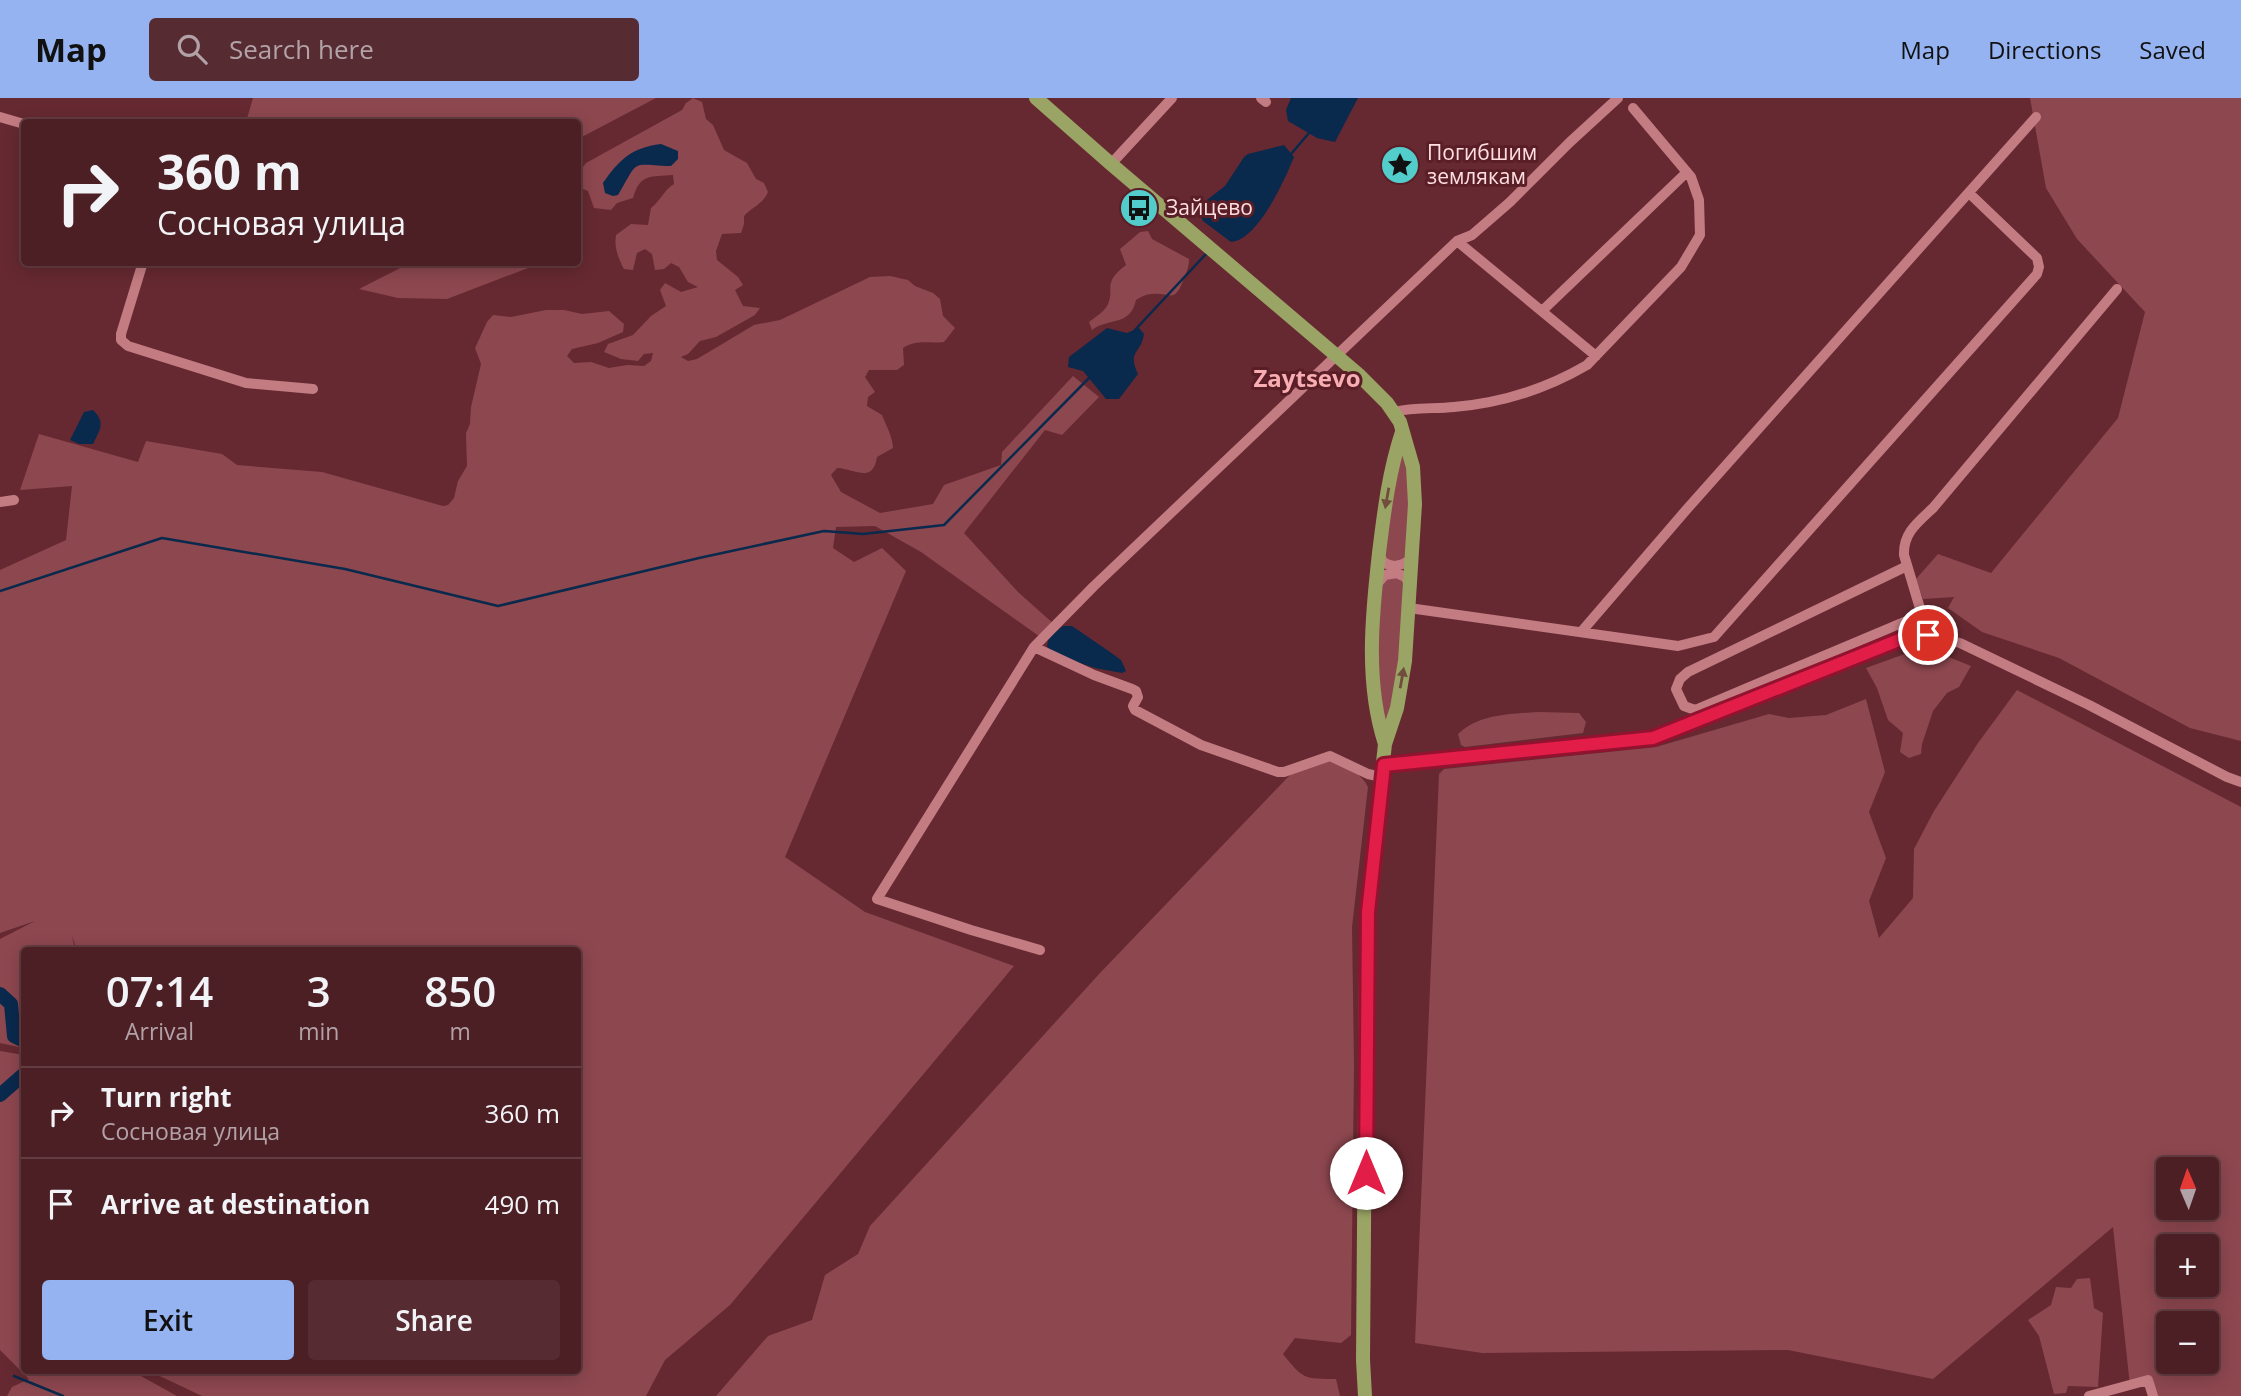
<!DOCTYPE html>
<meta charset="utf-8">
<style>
body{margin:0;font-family:"Open Sans",sans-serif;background:#562c32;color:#f1f3f6;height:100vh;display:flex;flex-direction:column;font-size:26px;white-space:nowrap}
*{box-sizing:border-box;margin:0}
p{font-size:23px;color:#b2a2a7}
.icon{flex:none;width:38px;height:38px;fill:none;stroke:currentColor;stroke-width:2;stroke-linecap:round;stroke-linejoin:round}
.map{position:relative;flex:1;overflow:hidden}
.details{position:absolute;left:21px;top:849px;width:560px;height:427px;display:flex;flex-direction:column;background:#4c1f25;border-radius:7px;box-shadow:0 4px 18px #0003,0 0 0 2px #633d42}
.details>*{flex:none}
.guide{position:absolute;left:21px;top:21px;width:560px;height:147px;border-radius:7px;box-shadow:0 4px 18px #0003,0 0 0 2px #633d42;background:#4c1f25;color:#f1f3f6;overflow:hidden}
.needle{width:46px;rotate:358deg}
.tools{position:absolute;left:2156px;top:1059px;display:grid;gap:14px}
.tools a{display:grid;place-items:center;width:63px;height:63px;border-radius:7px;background:#4c1f25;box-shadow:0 4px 18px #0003,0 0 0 2px #633d42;font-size:35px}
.pin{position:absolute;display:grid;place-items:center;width:60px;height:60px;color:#fff;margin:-30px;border:4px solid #fff;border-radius:50%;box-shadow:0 2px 7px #0007}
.me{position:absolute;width:77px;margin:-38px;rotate:0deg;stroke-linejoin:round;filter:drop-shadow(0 0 5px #0008)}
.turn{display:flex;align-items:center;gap:24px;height:147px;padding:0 21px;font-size:32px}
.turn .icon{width:91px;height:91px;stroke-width:2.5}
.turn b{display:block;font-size:49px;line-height:60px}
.eta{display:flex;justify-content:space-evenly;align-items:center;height:119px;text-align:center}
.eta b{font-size:42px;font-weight:600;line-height:49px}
.cta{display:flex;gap:14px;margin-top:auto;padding:14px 21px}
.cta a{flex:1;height:80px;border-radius:7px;background:#95b2f1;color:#111;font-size:28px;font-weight:600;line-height:80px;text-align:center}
.cta a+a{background:#562c32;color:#f1f3f6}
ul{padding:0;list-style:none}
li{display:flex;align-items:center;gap:21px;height:91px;padding:0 21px;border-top:2px solid #633d42}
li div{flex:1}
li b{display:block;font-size:26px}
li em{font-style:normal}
header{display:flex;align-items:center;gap:42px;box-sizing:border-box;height:98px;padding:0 35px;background:#95b2f1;color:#111}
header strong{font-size:33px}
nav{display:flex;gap:38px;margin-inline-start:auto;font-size:24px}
.search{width:490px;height:63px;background:#562c32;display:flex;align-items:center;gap:18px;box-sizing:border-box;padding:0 24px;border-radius:7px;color:#b2a2a7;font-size:26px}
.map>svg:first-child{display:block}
</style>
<header>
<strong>Map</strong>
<div class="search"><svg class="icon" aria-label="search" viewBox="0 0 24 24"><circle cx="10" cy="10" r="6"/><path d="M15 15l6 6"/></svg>Search here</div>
<nav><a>Map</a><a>Directions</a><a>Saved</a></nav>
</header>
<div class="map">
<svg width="2241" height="1298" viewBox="0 0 2241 1298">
<rect width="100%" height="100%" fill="#662931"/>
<path fill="#8d474f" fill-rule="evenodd" d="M 253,0 L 656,0 L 578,41 L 578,24 L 246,24 Z
M 693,0 L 702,4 L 706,21 L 713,27 L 724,52 L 747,65 L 756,81 L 764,85 L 768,94 C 763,106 752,109 744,118 L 744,126 L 741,135 L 722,136 L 716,153 L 717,162 L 738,179 L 743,187 L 735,192 L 743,208 L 760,210 L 755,217 L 716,239 L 700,243 L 688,256 L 681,259 L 688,263 L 697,261 L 754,227 L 780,222 L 870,179 L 890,178 L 908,182 L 915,188 L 933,195 L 940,201 L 943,218 L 955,230 L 944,244 C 929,246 917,241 903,250 L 904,267 L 897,272 L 869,272 L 865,279 L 875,294 L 868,299 L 867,308 L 882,317 C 886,327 893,340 893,350 L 877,359 C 873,386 855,371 837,370 L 831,377 L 841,394 L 880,415 L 933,406 L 944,387 L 1001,367 L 1002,354 L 1073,278 L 1099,299 L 1062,337 L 1045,332 L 964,435 L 1018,494 L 1055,527 L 1043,541 L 921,454 L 875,428 L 836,429 L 833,450 L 854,464 L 882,450 L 906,473 L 785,759 L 865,814 L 1014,868 L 730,1207 L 665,1262 L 646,1298 L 202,1298 L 147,1272 L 578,1272 L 578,852 L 77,852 L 72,838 L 75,852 L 24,852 L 24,954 L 23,950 L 0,945 L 0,841 L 35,823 L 0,835 L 0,472 L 66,442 L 72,388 L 20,392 L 39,336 L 138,364 L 146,343 L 222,356 L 237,367 L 322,374 L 443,408 L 448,407 L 454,400 L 458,383 L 467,368 L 466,335 L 470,326 L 471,309 L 481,266 L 475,250 L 487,224 L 493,217 L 511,219 L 546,212 L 564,212 L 582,216 L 609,213 L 624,226 L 623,234 L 598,245 L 572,251 L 567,258 L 574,265 L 591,264 L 609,270 L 627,267 L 644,268 L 651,263 L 653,255 L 644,256 L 638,263 L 621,261 L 604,254 L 608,246 L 633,237 L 651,218 L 666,208 L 660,192 L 665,185 L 681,194 L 698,189 L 688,184 L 679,169 L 671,165 L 664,171 L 655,172 L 652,156 L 645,151 L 637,155 L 633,172 L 624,171 C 618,160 614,149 616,137 L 631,126 L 648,127 L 651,110 C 660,103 664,92 674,86 L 673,77 C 651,79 640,75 633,100 L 617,105 L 611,112 L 594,110 L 588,93 L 581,90 C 578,79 579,73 586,65 L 682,12 L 686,5 ZM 677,53 L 663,67 C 646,64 633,64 627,81 L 603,85 L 614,72 Z
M 2030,0 L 2241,0 L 2241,643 L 2190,630 L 2059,560 L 1982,534 L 1948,510 L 1954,499 L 1923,501 L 1916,481 L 1938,456 L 1991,475 L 2118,320 L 2145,214 L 2077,141 L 2046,90 Z
M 1148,133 L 1152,141 L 1189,161 C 1189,170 1186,175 1183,183 C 1174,206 1170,194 1152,196 C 1146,196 1141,199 1136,202 C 1130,229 1109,219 1092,232 L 1089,224 C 1095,219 1103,215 1107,208 C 1116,190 1101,186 1126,167 L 1120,151 L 1140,134 Z
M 412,164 L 541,164 L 541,165 L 447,201 L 398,200 L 359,191 Z
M 1402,340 L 1411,374 L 1406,462 L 1386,463 L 1382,451 Z
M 1395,476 L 1410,492 L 1386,642 L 1374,569 L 1382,482 Z
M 1924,549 L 1971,568 L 1959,589 L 1947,595 L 1933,613 L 1922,646 L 1921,656 L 1909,660 L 1900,654 L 1903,635 L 1888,622 L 1877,590 L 1866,570 Z
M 2017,592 L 2241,709 L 2241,1298 L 2153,1298 L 2147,1282 L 2130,1288 L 2113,1129 L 1933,1281 L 1788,1252 L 1482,1255 L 1415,1245 L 1439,676 L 1444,671 L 1656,649 L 1769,616 L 1789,620 L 1826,617 L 1866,601 L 1885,674 L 1869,714 L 1886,760 L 1869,803 L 1879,840 L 1913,800 L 1914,751 L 1934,713 L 1978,645 ZM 2168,1071 L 2207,1071 L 2207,1110 L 2168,1110 ZM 2168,1148 L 2207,1148 L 2207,1186 L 2168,1186 ZM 2168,1225 L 2207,1225 L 2207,1264 L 2168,1264 Z
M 1538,614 L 1579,615 L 1586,624 L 1583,635 L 1465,649 L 1461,647 L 1458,636 C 1479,616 1510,616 1538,614 Z
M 1324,663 C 1341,663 1361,674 1368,689 L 1352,829 L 1354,966 L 1351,1237 L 1341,1245 L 1295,1240 L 1283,1256 C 1303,1281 1304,1281 1336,1281 L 1340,1298 L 716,1298 L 768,1238 L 812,1222 L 825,1177 L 858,1156 L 870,1128 L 1100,875 L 1290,677 Z
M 0,953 L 24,957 L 24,1272 L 139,1272 L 139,1277 L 177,1298 L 7,1298 L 12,1289 L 29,1281 L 0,1252 Z
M 2090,1180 L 2094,1210 L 2103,1215 L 2098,1289 L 2068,1288 L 2066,1295 L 2054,1296 L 2039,1238 L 2028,1222 L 2051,1207 L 2056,1189 L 2071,1190 L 2077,1181 Z"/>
<path fill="#09294d" d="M 1291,0 L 1358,0 L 1335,44 L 1317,40 L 1288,23 L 1286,12 Z
M 661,46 L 678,53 L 678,61 L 671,68 C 630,67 640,59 618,97 L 613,98 L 605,95 L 603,85 C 620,61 631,50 661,46 Z
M 1284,47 L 1294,59 C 1284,83 1258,142 1231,144 L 1203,123 L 1199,114 L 1203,105 L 1225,88 L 1244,59 L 1248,56 Z
M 1107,230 L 1127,235 L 1139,230 L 1144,236 C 1141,256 1127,253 1138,276 L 1119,301 L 1106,301 L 1083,273 L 1068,269 L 1069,259 Z
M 93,312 C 106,325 100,331 93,346 L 79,346 L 70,342 L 84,314 Z
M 1063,528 L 1072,528 L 1110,554 L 1121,562 L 1126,573 L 1122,575 L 1095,570 L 1052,556 L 1047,548 L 1049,539 Z"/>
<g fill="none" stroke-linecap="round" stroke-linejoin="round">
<path stroke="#09294d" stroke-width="2.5" d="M 1291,56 L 1309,35
M 1134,233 L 1206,156
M 0,493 L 162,440 L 345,471 L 498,508 L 699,460 L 824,433 L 863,436 L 944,427 L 1091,278
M 14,1278 L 63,1298"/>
<path stroke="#09294d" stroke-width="14" d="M 0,896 L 11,906 L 14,938 L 24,943
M 0,997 L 24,976"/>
<path stroke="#c37c82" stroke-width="10" d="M 1261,0 L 1266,4
M 0,19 L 24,26
M 1111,66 L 1172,0
M 1457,143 L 1596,258
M 143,164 L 121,236 L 121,242 L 128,248 L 246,285 L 313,291
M 1542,213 L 1687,74
M 1394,314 C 1413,309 1434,311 1454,309 C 1501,305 1546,291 1587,267 L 1681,169 L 1700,137 L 1699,102 L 1691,79 L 1633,10
M 0,404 L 14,402
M 1379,456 L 1383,464 C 1394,471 1403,467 1413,460
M 1907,468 L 1688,574 L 1680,581 L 1676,591 L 1684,608 L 1695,612 L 1923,516
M 1376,487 L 1385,477 L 1397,475 L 1405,479 L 1411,489
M 1409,510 L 1678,548 L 1714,539 L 2037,176 L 2039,169 L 2037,160 L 1969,95
M 1582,533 L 1687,411 L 2036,19
M 1928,537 L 1904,457 C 1903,435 1918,424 1933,410 L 2117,191
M 1034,549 L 1094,577 L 1132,591 L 1136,593 L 1138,599 L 1133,608 L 1135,612 L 1201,647 L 1278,674 L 1284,674 L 1330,658 L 1368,676 L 1382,679
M 1384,667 L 1653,640 L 1909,539 L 1928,537 L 1960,545 L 2089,607 L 2227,679 L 2241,684
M 1040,852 L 971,832 L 877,801 L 1034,549 L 1094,488 L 1457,143 L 1472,137 L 1510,104 L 1570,44 L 1618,0
M 2089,1298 L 2148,1282 L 2153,1298"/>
<path stroke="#99a465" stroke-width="14" d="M 1036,0 L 1111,66 L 1358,276 L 1387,305 L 1400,324 L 1413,369 L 1415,406 L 1405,563 L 1397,610 L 1385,646 L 1369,798 L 1366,871 L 1363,1262 L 1365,1298
M 1385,646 C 1365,585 1372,517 1379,455 C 1384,414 1389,373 1402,334"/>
</g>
<defs><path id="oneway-solid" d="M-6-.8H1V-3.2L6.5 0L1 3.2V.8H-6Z" transform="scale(1.75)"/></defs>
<g fill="#704d3d">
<use href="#oneway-solid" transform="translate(1387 400) rotate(100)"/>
<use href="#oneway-solid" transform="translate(1402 580) rotate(-80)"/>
</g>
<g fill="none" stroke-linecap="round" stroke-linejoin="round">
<defs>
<path id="route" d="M 1366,1075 L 1368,814 L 1384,667 L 1653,640 L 1909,538 L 1928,537"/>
</defs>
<use href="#route" stroke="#92132f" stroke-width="18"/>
<use href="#route" stroke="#e11d48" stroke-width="12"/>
</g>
<defs>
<symbol id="sight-disc" viewBox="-11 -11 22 22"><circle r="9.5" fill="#52cdcc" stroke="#5a1e27"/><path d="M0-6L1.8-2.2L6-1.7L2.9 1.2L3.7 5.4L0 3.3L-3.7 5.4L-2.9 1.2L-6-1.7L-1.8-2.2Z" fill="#111"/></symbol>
<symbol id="bus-disc" viewBox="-11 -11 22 22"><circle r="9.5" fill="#52cdcc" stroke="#5a1e27"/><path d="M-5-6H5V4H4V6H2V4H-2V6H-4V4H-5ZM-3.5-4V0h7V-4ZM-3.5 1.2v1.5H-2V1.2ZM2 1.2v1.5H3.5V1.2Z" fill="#111"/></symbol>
</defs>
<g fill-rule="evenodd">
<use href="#sight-disc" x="1378" y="45" width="44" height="44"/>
<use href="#bus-disc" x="1117" y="88" width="44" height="44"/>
</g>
<g text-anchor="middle" stroke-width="6" stroke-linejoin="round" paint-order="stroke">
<g font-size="21" fill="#fedee0" stroke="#5a1e27" text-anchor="start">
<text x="1427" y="62">Погибшим<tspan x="1427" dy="24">землякам</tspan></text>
<text x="1166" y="117">Зайцево</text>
</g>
<g font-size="24" font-weight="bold" fill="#f8adb2" stroke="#5a1e27">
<text x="1307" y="289">Zaytsevo</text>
</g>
</g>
</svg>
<div class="tools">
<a><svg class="needle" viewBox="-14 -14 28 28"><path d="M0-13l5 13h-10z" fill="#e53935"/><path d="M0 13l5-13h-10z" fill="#b2a2a7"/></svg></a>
<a>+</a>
<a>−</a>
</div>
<div class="pin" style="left:1928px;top:537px;background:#d93025"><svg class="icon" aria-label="arrive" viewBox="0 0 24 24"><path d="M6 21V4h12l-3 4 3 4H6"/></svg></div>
<svg class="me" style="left:1366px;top:1075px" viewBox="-20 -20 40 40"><circle r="19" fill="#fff"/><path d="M0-13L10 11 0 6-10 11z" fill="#e11d48"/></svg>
<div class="guide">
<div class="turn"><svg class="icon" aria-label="right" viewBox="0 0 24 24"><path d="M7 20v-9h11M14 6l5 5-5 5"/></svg><div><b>360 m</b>Сосновая улица</div></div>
</div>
<section class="details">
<div class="eta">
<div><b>07:14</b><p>Arrival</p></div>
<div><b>3</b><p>min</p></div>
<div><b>850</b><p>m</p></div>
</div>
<ul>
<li><svg class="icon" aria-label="right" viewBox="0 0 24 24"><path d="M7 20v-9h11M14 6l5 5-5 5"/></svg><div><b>Turn right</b><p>Сосновая улица</p></div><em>360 m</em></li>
<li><svg class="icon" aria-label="arrive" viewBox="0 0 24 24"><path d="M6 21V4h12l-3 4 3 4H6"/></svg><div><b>Arrive at destination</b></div><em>490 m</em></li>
</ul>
<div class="cta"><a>Exit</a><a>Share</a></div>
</section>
</div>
